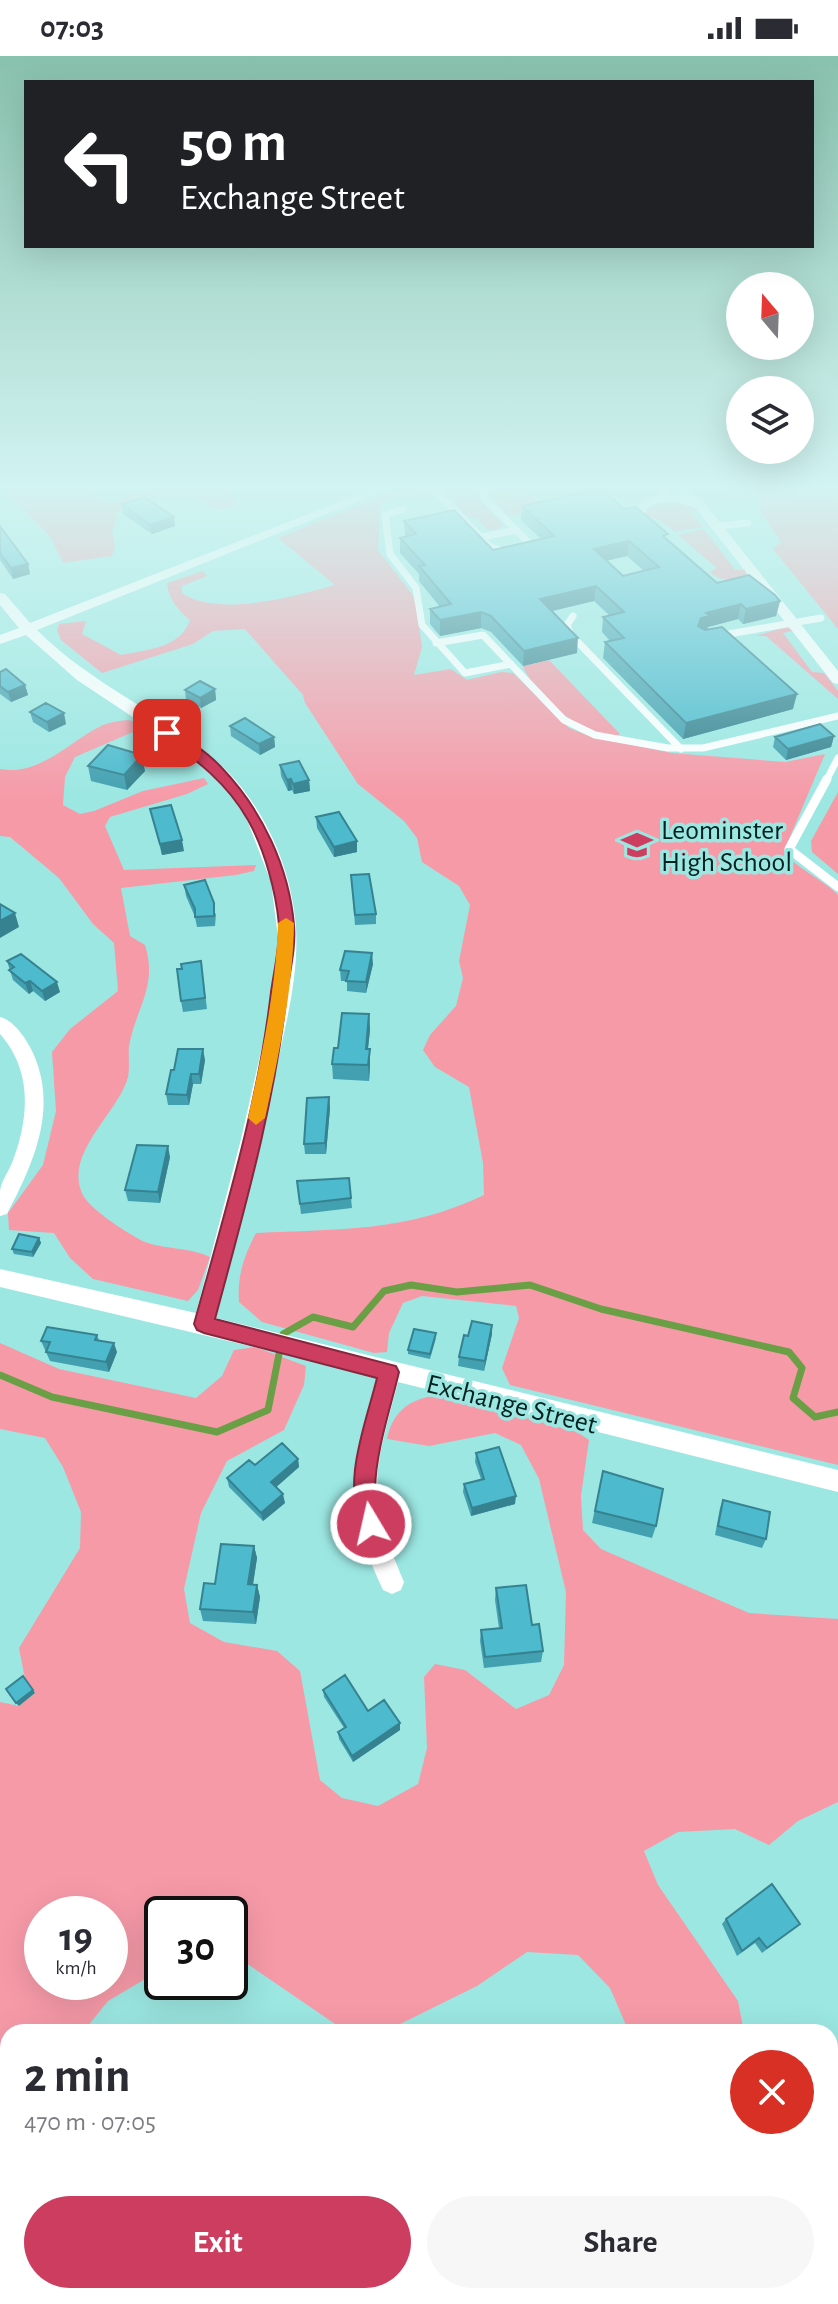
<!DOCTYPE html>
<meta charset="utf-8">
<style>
body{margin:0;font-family:"Alegreya Sans",sans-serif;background:#f7f7f7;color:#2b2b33;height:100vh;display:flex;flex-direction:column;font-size:30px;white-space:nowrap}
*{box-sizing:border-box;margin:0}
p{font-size:26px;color:#7c7c81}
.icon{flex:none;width:44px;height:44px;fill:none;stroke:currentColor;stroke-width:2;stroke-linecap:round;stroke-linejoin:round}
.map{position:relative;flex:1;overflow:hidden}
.panel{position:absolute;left:0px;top:1968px;width:838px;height:280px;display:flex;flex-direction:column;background:#fff;border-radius:24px 24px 0 0;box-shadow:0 8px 32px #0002}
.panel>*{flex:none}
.banner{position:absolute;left:24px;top:24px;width:790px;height:168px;border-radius:0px;box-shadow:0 8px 32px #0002;background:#202124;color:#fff;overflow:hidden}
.needle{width:52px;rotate:341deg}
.tools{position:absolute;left:726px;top:216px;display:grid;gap:16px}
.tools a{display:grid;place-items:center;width:88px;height:88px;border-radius:50%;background:#fff;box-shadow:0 8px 32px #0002;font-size:40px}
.speed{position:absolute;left:24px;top:1840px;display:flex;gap:16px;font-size:40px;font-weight:700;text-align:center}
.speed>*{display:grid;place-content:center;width:104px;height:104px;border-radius:50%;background:#fff;box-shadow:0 8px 32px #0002;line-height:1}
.speed small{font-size:20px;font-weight:400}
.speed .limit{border:4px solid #111;border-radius:12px;background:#fff;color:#111}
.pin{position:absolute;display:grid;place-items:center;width:68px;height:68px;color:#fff;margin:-34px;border-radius:16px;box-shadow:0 4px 12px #0006}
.me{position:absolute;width:88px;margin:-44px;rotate:351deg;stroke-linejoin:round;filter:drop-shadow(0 0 6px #0008)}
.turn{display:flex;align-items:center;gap:28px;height:168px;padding:0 24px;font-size:36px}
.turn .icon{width:104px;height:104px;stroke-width:2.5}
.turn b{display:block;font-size:56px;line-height:68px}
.round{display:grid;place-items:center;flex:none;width:84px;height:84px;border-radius:42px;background:#f7f7f7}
.headline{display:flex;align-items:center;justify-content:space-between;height:136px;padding:0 24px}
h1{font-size:48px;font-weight:700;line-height:60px}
.primary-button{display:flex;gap:16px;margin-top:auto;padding:16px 24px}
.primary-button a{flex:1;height:92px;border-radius:48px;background:#cd3d60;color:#fff;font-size:32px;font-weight:700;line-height:92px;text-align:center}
.primary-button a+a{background:#f7f7f7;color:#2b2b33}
.status{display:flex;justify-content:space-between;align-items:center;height:56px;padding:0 40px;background:#fff;direction:ltr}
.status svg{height:22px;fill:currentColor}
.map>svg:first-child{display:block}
</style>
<div class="status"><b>07:03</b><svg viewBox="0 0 49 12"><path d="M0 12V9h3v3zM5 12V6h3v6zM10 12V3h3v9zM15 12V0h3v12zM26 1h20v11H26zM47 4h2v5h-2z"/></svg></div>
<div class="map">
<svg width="838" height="2248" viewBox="0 0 838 2248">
<rect width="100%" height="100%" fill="#9ce7e2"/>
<path fill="#f79aa8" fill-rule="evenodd" d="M 0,429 L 85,429 L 94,440 L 112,447 C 149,428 185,429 225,429 L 238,448 C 220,458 206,451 192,437 L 173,438 L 144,446 L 146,450 L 115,456 L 116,467 L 112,474 L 115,491 L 112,500 L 63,507 L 51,482 Z
M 437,429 L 475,429 L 478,442 L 503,469 L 497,474 L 488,474 L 476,462 L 468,461 Z
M 489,429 L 521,429 L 545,453 L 510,460 L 494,444 Z
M 747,429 L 838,429 L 838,573 L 773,493 L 781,486 L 761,456 L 760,440 Z
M 406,430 L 416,430 L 424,435 L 414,439 L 408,436 L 381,446 L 378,494 L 412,538 L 416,549 L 422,591 L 414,619 L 451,613 L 467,624 L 501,616 L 513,617 L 569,672 L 592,681 L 672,697 L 785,706 L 825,698 L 784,795 C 793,811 823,823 838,839 L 838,1409 L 510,1329 L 502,1312 L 519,1262 L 516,1250 L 422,1240 L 403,1247 L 389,1277 L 387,1296 L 374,1297 L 262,1266 L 239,1246 C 237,1220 244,1200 256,1177 C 339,1173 407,1176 484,1139 L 483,1107 L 469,1031 L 435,1011 L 423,994 L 430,979 L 456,950 L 463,922 L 459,905 L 470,849 L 459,830 L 422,806 L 417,782 L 404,765 L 358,728 L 305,647 L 303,639 L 245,573 L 213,575 L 193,588 L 102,617 L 61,584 L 57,574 L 59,568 L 86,565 L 82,578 L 121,599 C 146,594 181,592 190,564 C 179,555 168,543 167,527 L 203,515 L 207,520 L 182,530 L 182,537 C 219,562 295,540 335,529 L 278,482 Z
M 677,446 L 699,454 L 691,456 L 702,471 L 675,476 L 660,464 L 648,462 L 646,457 L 650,450 Z
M 704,473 L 735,514 L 745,514 L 747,520 C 732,523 722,527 710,516 L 717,512 L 678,479 Z
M 786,571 L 793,575 L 783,577 L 812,616 L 824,617 L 838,635 L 838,643 L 766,580 L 755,580 Z
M 549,604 L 619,677 L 619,679 C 586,685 534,639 523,610 Z
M 128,664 L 136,666 L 133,676 L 75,701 L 65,721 L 63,749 L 80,758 L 94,755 L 143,735 L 204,722 L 208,728 L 187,738 L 110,761 L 105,770 L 124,814 L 256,809 L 254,815 L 236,819 L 121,832 L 130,880 L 145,889 C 158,930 136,952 129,990 C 128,1000 130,1011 128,1021 C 119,1056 64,1097 82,1137 C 88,1152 124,1175 139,1183 C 158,1194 187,1190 210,1201 L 198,1234 L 188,1245 L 93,1223 L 70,1202 L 54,1177 L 9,1174 L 8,1157 L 43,1109 L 56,1055 L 52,996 L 70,973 L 118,935 L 114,887 L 93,868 L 59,822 L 10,781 L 0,780 L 0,713 C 39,721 71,684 103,669 C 111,666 119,665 128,664 Z
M 838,736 L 838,818 L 812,796 L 811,785 Z
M 0,1287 L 59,1313 L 196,1342 L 222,1320 L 234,1294 L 255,1291 L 306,1310 L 304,1329 L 284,1374 L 227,1405 L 201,1457 L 184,1533 L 190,1567 L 224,1586 L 277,1595 L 300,1615 L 320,1724 L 342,1742 L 378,1750 L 418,1728 L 427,1692 L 424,1621 L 435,1608 L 465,1614 L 516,1653 L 549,1639 L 564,1609 L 566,1536 L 539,1423 L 521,1389 L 495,1377 L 429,1390 L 387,1383 C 392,1358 407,1344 433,1340 C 449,1337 553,1370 577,1376 L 589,1384 L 581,1440 L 583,1474 L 601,1493 L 749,1557 L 838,1563 L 838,1746 L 798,1765 L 769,1789 L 735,1773 L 678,1776 L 644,1795 L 658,1829 L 738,1945 L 744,1976 L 629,1976 L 610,1932 L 578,1899 L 527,1896 L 477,1930 L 390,1973 L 344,1974 L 230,1896 L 230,1858 L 162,1858 L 162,1913 L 108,1945 L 83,1976 L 8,1976 L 8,2069 L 0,2079 L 0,1646 L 19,1650 L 35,1637 L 25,1623 L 19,1592 L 80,1492 L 81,1456 L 63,1411 L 45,1382 L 0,1373 ZM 42,1858 L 110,1858 L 110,1926 L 42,1926 Z
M 838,2152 L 838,2248 L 477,2248 L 467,2240 L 830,2240 L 830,2153 Z"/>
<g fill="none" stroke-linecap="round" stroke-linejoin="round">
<path stroke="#6b9f45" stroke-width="7" d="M 0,1319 L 52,1341 L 217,1376 L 268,1354 L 283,1278 L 313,1261 L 353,1271 L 384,1235 L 411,1229 L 457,1236 L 530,1229 L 601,1253 L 789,1296 L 802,1312 L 793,1342 L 815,1361 L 838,1356"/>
<path stroke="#fff" stroke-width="7" d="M 430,429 L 489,490 L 505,496
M 481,429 L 485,443 L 528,486 L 527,491 L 521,494
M 657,443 L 678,443 L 700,449
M 403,453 L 385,459 L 390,498 L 416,532 L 422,569 L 465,617 L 511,608
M 645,465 L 640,452 L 662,440 L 669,429
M 717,470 L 748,467
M 481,481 L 517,474
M 573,560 L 567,569 L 571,579 L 681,693
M 717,580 L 821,562
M 436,587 L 483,579 L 564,664 L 595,679 L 668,692 L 703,692 L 838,660
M 826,725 L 838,702"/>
<path stroke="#fff" stroke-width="9" d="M 827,723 L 789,793 L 838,831"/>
<path fill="#fff" fill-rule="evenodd" d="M 382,429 L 399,429 L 37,574 C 95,633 177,662 230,718 C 268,759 292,816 296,871 C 299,922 285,972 274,1021 C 257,1102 237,1182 216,1262 L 838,1414 L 838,1436 L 398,1326 C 374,1418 365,1435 404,1526 L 401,1534 L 392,1538 L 383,1534 C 339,1439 352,1417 377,1320 L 0,1231 L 0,1213 L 196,1257 L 241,1083 L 272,947 L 279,889 L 271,826 L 245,759 L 219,725 L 172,687 L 77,624 L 26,579 L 0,588 L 0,579 L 19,572 L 0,549 L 0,537 L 5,538 L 30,567 Z
M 672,429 L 685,429 L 706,449 L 838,615 L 838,628 L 833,627 L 698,455 Z
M 0,961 C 13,964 24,980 30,991 C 60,1048 35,1105 7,1158 L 0,1160 C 0,1152 0,1143 0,1135 C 1,1126 8,1116 12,1107 C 29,1063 33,1015 0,978 Z
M 838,2108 L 838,2140 L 830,2142 L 830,2110 Z
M 67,2240 L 104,2240 L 100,2248 L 63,2248 Z"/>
</g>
<path fill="#42a0b0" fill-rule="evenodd" d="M 122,448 L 175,470 L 152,478 L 123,458 Z
M 522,450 L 624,453 L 667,484 L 717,527 L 780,545 L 776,560 L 743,568 L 738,563 L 708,571 L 707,574 L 793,653 L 683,683 L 603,602 L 605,586 L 610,585 L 602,576 L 603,561 L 610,560 L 594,545 L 552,555 L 577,597 L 523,610 L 491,576 L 481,572 L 440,580 L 430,568 L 430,553 L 440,551 L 419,525 L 419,518 L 400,497 L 400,482 L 405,481 L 404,465 L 493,494 L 541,483 L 521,464 ZM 627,500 L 644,515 L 623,520 L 606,505 Z
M 0,470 L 28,508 L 30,518 L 13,523 L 0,504 Z
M 0,616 L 25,629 L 28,639 L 11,646 L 0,638 Z
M 215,633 L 216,644 L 201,652 L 186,644 L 185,634 Z
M 30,656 L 66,668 L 49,676 L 33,666 Z
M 230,670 L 274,681 L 275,691 L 260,699 L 231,680 Z
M 834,680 L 831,691 L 786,704 L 773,691 L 775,681 Z
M 280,709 L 309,724 L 310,735 L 294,738 L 292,734 L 288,735 L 281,720 Z
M 88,710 L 145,715 L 127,734 L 91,725 Z
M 150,753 L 184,795 L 162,799 Z
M 316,761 L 357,796 L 334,801 L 317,772 Z
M 351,819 L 376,858 L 376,868 L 355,869 Z
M 184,829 L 216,858 L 215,870 L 197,871 L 195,861 L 186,840 Z
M 7,905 L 60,936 L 45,945 L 33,935 L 29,938 L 13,924 Z
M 201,905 L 207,953 L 183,956 L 181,945 L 182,913 Z
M 373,908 L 366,937 L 347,935 L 347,925 L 341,925 L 340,914 Z
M 369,958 L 370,974 L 368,993 L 370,1009 L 369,1025 L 333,1023 L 332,1008 L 338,992 Z
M 205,1004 L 201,1028 L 193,1028 L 189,1049 L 168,1049 L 166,1038 L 174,1014 Z
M 329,1041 L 330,1052 L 326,1098 L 305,1098 L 304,1088 Z
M 170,1101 L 160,1147 L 128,1145 L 125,1134 Z
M 297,1125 L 351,1142 L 352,1152 L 301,1158 Z
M 39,1182 L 41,1187 L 33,1201 L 14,1198 L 12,1193 Z
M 492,1269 L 492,1278 L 484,1315 L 458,1310 L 459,1301 L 468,1280 Z
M 97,1279 L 99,1284 L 117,1296 L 109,1316 L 50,1305 L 41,1285 Z
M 436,1282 L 430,1303 L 408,1298 L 408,1294 Z
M 476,1397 L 515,1448 L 471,1460 L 463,1436 L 464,1428 L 481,1423 L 475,1406 Z
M 298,1403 L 299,1411 L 276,1431 L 285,1447 L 263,1465 L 229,1431 L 227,1422 L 255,1409 Z
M 603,1415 L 656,1470 L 652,1482 L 592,1467 Z
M 723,1444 L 766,1483 L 762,1492 L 715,1479 L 720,1452 Z
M 254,1490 L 257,1502 L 253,1529 L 257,1529 L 260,1541 L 256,1568 L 203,1565 L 200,1553 L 215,1528 Z
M 496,1532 L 532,1569 L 543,1595 L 541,1606 L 484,1612 L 480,1585 L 481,1574 L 499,1572 L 495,1544 Z
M 323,1634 L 400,1674 L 353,1706 L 339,1683 L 338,1676 L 344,1672 L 324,1641 Z
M 726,1863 L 795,1872 L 762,1897 L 755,1887 L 737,1900 L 722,1868 Z"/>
<path fill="#368290" d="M 174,461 L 175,470 L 152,478 L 150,469 Z
M 629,485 L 627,500 L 592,508 L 594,493 Z
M 28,508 L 30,518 L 13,523 L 11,512 Z
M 596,530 L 594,545 L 539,558 L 540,543 Z
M 780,545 L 776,560 L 743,568 L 746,553 Z
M 741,548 L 738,563 L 708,571 L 707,576 L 698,570 L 701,562 L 706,557 Z
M 481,556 L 481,572 L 440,580 L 440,564 Z
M 578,582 L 577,597 L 523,610 L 524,595 Z
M 25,629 L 28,639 L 11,646 L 8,636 Z
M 215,633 L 216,644 L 201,652 L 200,642 Z
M 797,638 L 793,653 L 683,683 L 686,667 Z
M 64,657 L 66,668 L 49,676 L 47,666 Z
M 834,680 L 831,691 L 786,704 L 788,693 Z
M 274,681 L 275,691 L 260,699 L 259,688 Z
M 142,699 L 145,715 L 127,734 L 124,719 Z
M 291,723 L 292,734 L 288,735 L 287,724 Z
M 309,724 L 310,735 L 294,738 L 293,728 Z
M 182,784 L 184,795 L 162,799 L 160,788 Z
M 357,785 L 357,796 L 334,801 L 334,791 Z
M 15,857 L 19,871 L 0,882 L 0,865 Z
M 372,897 L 373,908 L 366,937 L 366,926 Z
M 30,925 L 33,935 L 29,938 L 25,927 Z
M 57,926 L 60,936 L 45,945 L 42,935 Z
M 369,958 L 370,974 L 366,1009 L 366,993 Z
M 203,993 L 205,1004 L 201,1028 L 199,1018 Z
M 370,993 L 370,1009 L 369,1025 L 368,1009 Z
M 191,1018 L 193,1028 L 189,1049 L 187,1039 Z
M 329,1041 L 330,1052 L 326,1098 L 325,1087 Z
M 168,1090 L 170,1101 L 160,1147 L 158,1136 Z
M 39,1182 L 41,1187 L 33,1201 L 32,1196 Z
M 492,1269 L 492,1278 L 484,1315 L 485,1305 Z
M 114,1287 L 117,1296 L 109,1316 L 106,1306 Z
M 298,1403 L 299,1411 L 273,1434 L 271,1426 Z
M 283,1438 L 285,1447 L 263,1465 L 261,1457 Z
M 516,1440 L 515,1448 L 471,1460 L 472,1452 Z
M 254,1490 L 257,1502 L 251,1540 L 248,1528 Z
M 257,1529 L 260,1541 L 256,1568 L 253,1556 Z
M 33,1634 L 35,1637 L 19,1650 L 16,1647 Z
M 400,1667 L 400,1674 L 353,1706 L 352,1700 Z
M 8,2161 L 8,2170 L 0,2178 L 0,2168 Z"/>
<path fill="#4dbacd" stroke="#368290" stroke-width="2" fill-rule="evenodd" d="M 601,433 L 624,453 L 636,451 L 668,478 L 663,480 L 717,527 L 749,519 L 775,539 L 780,545 L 746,553 L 741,548 L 706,557 L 710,560 L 701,562 L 698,570 L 705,574 L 722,571 L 797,638 L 686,667 L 605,586 L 624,582 L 603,561 L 624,556 L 596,530 L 540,543 L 578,582 L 524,595 L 491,560 L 481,556 L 440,564 L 430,553 L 451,548 L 419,510 L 425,509 L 400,482 L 416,478 L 404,465 L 454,454 L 493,494 L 554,480 L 522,450 ZM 629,485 L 659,511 L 623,520 L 594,493 Z
M 145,441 L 174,461 L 150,469 L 122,448 Z
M 0,470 L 28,508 L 11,512 L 0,497 Z
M 6,613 L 25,629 L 8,636 L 0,630 L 0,616 Z
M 200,625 L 215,633 L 200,642 L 185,634 Z
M 46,647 L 64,657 L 47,666 L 30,656 Z
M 245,662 L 274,681 L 259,688 L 230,670 Z
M 820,668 L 834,680 L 788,693 L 775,681 Z
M 108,689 L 142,699 L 124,719 L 88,710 Z
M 299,705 L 309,724 L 293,728 L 291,723 L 287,724 L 280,709 Z
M 171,749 L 182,784 L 160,788 L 150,753 Z
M 339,756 L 357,785 L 334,791 L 316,761 Z
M 369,818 L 376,858 L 355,859 L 351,819 Z
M 205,824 L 214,847 L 214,860 L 195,861 L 195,853 L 184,829 Z
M 0,848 L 15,857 L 0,865 Z
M 345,895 L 372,897 L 366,926 L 346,925 L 349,915 L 340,914 Z
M 21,898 L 57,926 L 42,935 L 30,925 L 25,927 L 9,914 L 14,911 L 7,905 Z
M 201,905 L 205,942 L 181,945 L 177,913 L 182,913 L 181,908 Z
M 342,957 L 369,958 L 366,993 L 370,993 L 368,1009 L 332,1008 L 334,992 L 338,992 Z
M 178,993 L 203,993 L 199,1018 L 191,1018 L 187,1039 L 166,1038 L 171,1014 L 174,1014 Z
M 329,1041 L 325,1087 L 304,1088 L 307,1042 Z
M 137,1089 L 168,1090 L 158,1136 L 125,1134 Z
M 349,1122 L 351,1142 L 300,1148 L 297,1125 Z
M 19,1178 L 39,1182 L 32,1196 L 12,1193 Z
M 472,1265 L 492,1269 L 485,1305 L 459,1301 L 464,1279 L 468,1280 Z
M 47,1271 L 97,1279 L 95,1284 L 114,1287 L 106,1306 L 46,1296 L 50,1286 L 41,1285 Z
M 414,1273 L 436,1277 L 430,1298 L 408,1294 Z
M 282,1387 L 298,1403 L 271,1426 L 283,1438 L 261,1457 L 227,1422 L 249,1404 L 255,1409 Z
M 499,1391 L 516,1440 L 472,1452 L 464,1428 L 484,1423 L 476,1397 Z
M 603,1415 L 663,1433 L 656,1470 L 595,1455 Z
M 723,1444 L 770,1456 L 766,1483 L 718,1470 Z
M 221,1488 L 254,1490 L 248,1528 L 257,1529 L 253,1556 L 200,1553 L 204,1527 L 215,1528 Z
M 526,1529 L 532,1569 L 539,1568 L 543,1595 L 485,1601 L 481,1574 L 502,1572 L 496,1532 Z
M 345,1619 L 368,1655 L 384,1644 L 400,1667 L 352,1700 L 338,1676 L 346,1671 L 323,1634 Z
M 23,1620 L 33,1634 L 16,1647 L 6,1633 Z
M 772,1828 L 800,1868 L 767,1892 L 759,1882 L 742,1895 L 726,1863 Z
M 8,2104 L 8,2161 L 0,2168 L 0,2111 Z"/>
<linearGradient id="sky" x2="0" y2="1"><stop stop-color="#88c1ad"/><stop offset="0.58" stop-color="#d2f4f2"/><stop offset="1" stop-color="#d2f4f2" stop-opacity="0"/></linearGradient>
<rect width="838" height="744" fill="url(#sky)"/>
<path fill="#cd3d60" stroke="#85283e" stroke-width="2" d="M 162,674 C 177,672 212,701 222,712 C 262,754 289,811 294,869 C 296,891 290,915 287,936 C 275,1047 244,1155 215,1263 L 396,1310 L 399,1316 C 390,1354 376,1394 375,1433 C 374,1447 384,1461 378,1475 L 371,1478 L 363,1475 C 341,1426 365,1371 377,1322 L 204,1277 L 197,1274 L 194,1268 C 224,1159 258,1049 271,936 C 274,915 280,890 279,869 C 276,836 265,794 248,764 C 227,727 197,704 162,680 Z"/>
<path fill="#f59e0b" d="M 286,862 L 294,867 C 293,933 279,998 265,1062 L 256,1069 L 248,1062 C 262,998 276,934 278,867 Z"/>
<defs>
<symbol id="school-bare" viewBox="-9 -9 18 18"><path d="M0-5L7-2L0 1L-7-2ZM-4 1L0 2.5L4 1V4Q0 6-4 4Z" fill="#cd3d60" stroke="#9ce7e2" stroke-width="2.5" paint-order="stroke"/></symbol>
</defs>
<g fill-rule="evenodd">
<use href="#school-bare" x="615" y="767" width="44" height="44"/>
</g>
<g text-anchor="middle" stroke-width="7" stroke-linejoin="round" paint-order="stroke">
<g font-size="28" fill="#022220" stroke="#9ce7e2" text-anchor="start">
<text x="661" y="783">Leominster<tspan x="661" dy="32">High School</tspan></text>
</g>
<g font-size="28" fill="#022220" stroke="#9ce7e2">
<text transform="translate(512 1347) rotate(14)" y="10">Exchange Street</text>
</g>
</g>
</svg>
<div class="tools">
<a><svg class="needle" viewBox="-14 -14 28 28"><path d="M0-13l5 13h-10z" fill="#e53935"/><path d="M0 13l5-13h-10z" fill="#7c7c81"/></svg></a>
<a><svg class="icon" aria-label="layers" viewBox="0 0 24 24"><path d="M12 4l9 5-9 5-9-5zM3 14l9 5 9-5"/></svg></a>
</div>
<div class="speed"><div>19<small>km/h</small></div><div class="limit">30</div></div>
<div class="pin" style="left:167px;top:677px;background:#d93025"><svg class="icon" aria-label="arrive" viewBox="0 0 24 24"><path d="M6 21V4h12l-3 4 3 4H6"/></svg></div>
<svg class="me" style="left:371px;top:1468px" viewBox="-20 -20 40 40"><circle r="17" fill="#cd3d60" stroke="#fff" stroke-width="3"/><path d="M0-11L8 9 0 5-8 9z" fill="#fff"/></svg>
<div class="banner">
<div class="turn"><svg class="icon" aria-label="left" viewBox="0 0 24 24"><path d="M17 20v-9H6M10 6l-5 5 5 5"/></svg><div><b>50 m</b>Exchange Street</div></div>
</div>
<section class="panel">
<div class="headline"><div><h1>2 min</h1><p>470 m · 07:05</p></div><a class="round" style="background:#d93025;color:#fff"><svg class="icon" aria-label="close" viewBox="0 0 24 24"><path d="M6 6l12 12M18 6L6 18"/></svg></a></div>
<div class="primary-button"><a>Exit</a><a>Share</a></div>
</section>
</div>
